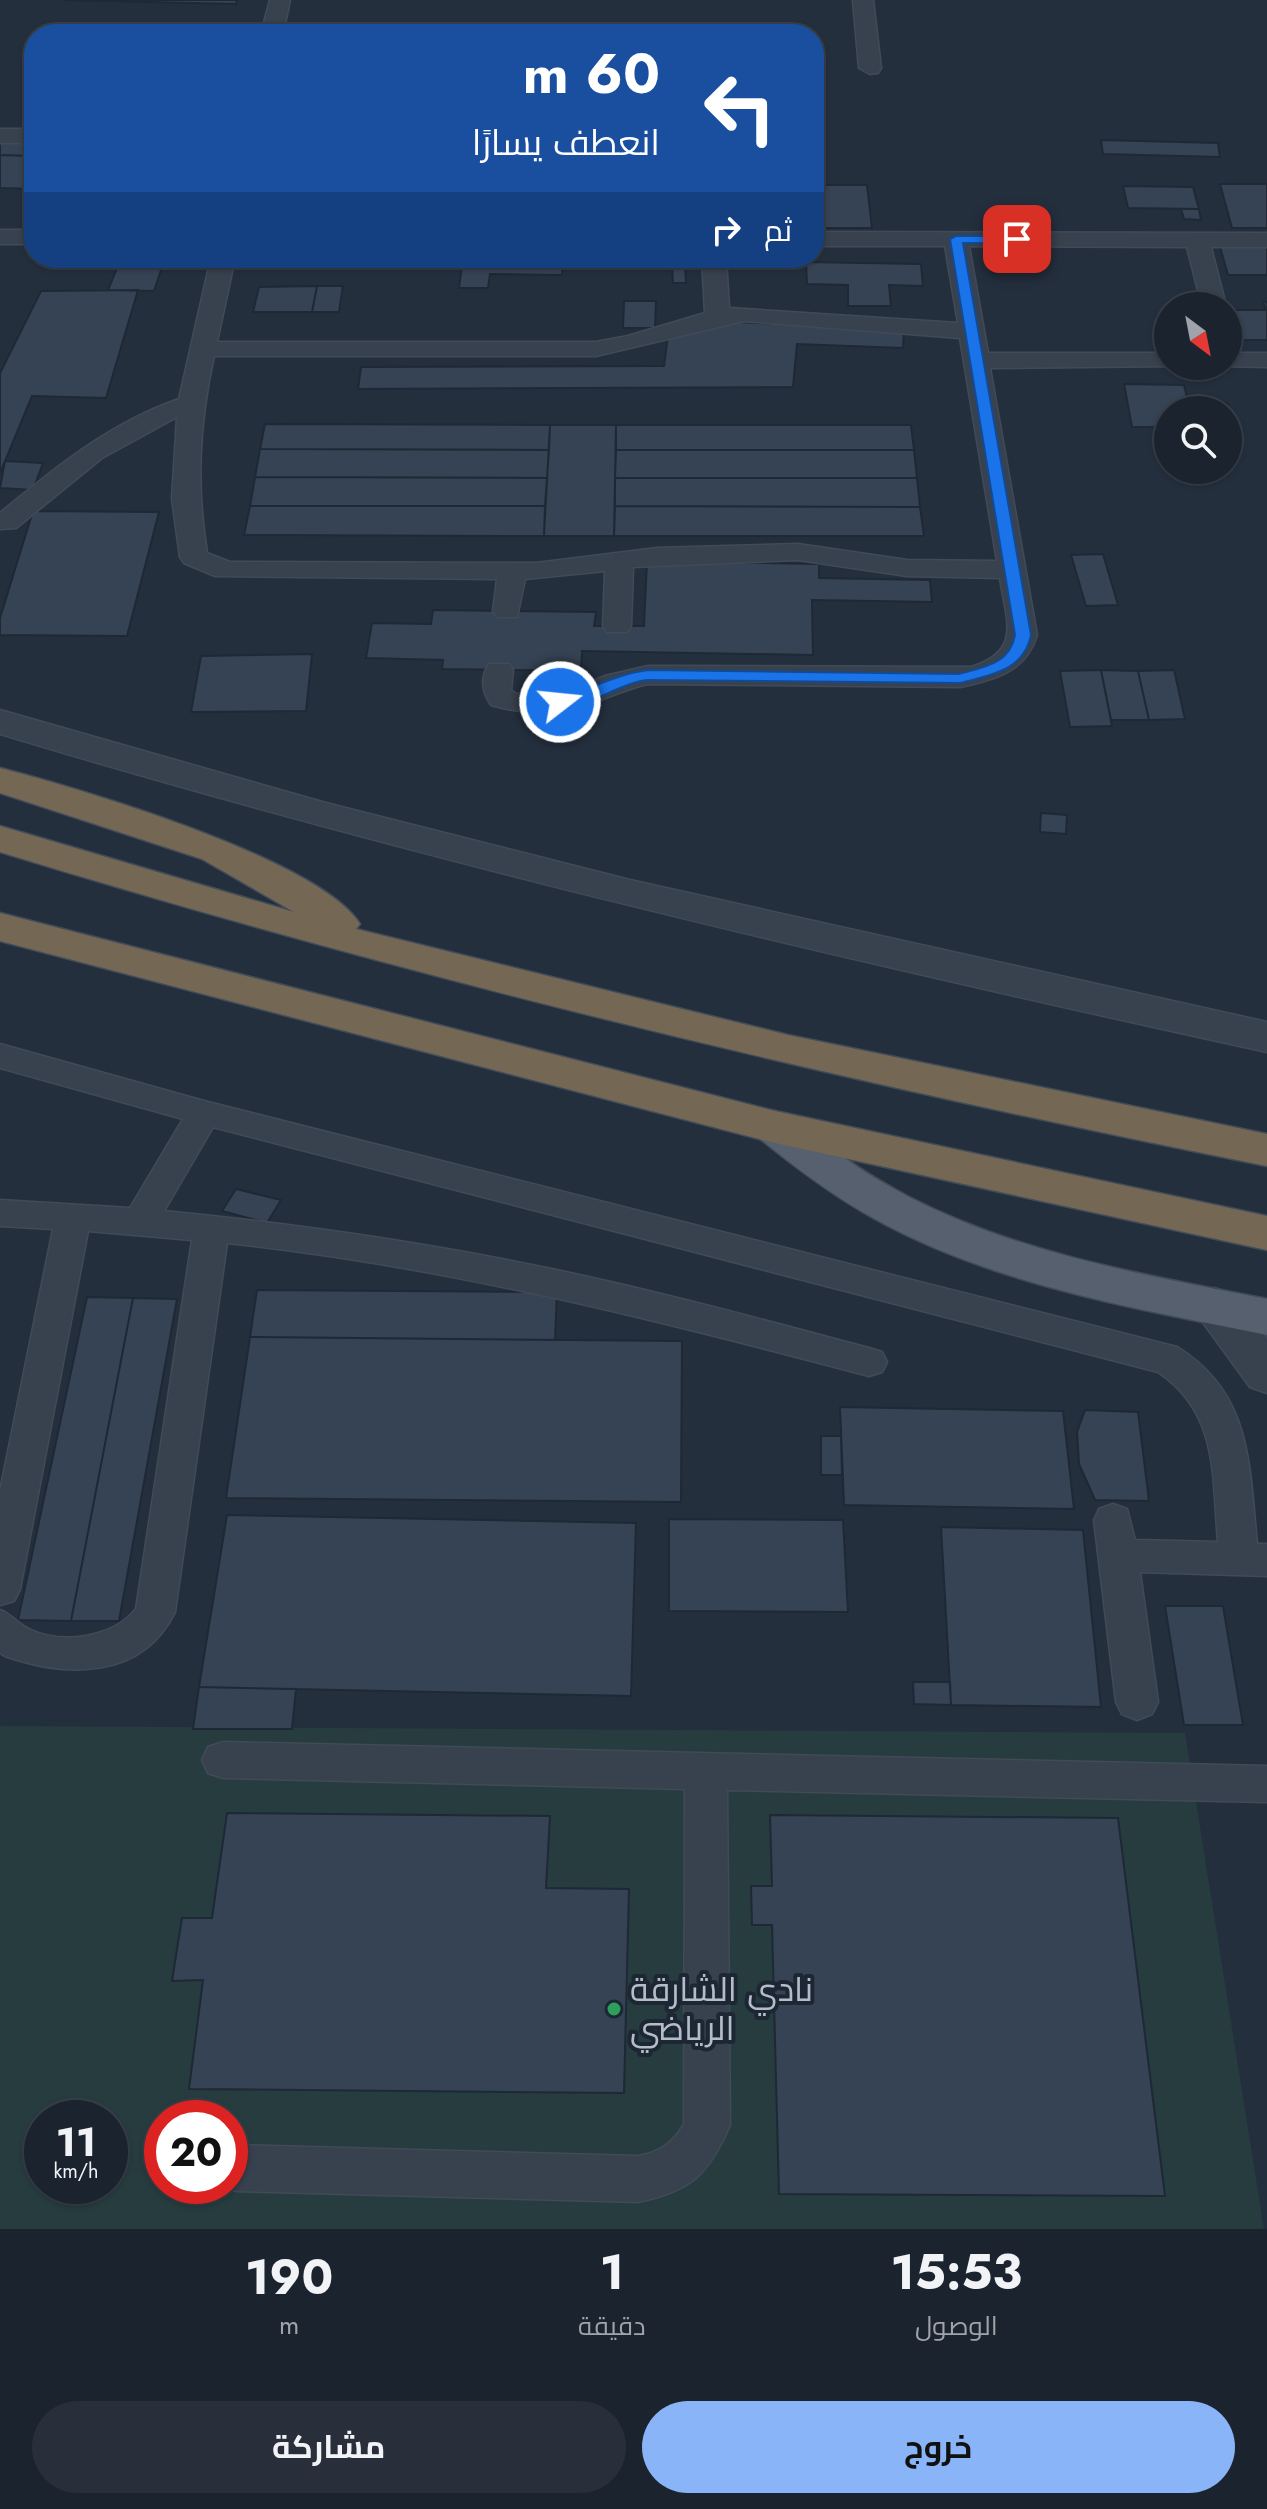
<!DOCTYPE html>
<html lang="ar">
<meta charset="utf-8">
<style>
body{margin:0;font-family:Jost,Cairo,sans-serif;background:#282f3a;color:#f1f3f6;direction:rtl;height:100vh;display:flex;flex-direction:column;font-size:30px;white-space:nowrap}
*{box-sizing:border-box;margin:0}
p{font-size:26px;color:#a0a4aa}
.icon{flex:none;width:44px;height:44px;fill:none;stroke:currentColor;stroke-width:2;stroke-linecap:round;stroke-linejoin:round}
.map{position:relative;height:2229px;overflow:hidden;direction:ltr}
.side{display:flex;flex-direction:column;background:#1b232e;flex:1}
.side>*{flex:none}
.hud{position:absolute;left:24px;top:24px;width:800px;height:244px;border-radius:32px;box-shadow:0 2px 6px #0004,0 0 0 2px #39404a;direction:rtl;background:#1a4fa0;color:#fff;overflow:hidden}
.needle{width:52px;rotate:148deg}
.tools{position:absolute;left:1154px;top:292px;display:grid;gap:16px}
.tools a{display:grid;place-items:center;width:88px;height:88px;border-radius:50%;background:#1b232e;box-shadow:0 2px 6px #0004,0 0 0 2px #39404a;font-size:40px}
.speed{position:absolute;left:24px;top:2100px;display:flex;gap:16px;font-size:40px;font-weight:700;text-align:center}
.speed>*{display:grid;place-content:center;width:104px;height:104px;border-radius:50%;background:#1b232e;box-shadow:0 2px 6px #0004,0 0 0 2px #39404a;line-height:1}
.speed small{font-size:20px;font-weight:400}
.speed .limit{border:12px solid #d22;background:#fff;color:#111}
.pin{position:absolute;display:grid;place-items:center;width:68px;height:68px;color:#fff;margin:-34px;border-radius:16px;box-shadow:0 4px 12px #0006}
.me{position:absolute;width:88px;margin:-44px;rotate:74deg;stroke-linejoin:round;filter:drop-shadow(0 0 6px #0008)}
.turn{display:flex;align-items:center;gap:28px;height:168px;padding:0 32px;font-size:36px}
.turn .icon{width:104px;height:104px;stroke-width:2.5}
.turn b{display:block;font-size:56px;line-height:68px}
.then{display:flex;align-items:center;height:76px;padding:0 32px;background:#0003;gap:16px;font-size:30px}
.eta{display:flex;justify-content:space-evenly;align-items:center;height:136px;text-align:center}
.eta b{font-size:48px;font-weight:700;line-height:56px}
.action{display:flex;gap:16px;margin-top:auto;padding:16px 32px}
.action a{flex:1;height:92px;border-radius:48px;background:#8ab4f8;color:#111;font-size:32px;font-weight:700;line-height:92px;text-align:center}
.action a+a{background:#282f3a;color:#f1f3f6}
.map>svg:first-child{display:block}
</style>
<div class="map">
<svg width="1267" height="2229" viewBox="0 0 1267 2229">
<rect width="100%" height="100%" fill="#242f3e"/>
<path fill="#263c3f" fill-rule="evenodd" d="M 0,1726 L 1185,1733 L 1264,2229 L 0,2229 ZM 42,2118 L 110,2118 L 110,2186 L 42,2186 ZM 162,2118 L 230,2118 L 230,2186 L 162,2186 Z"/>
<path fill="#364354" stroke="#1f2835" stroke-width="2" d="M 63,0 L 237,0 L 236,4 Z
M 1101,140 L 1218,143 L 1220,157 L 1103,154 Z
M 0,143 L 34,143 L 34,156 L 0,155 Z
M 0,155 L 34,156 L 34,189 L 0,188 Z
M 1220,184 L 1267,184 L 1267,228 L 1232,228 Z
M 814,185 L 867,185 L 872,228 L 814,228 Z
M 1123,186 L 1193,187 L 1199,209 L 1128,208 Z
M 1181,209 L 1199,209 L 1201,220 L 1184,219 Z
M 1220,247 L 1267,247 L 1267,275 L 1228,275 Z
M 121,258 L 165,258 L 154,291 L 108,290 Z
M 463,258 L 563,258 L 562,275 L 490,274 L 488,288 L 459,288 Z
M 806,262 L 921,264 L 923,286 L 889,285 L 891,306 L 848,306 L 848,285 L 807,284 Z
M 685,265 L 686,283 L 673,283 L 672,266 Z
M 317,286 L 312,312 L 253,312 L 259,287 Z
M 317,286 L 343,286 L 339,312 L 312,312 Z
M 138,290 L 106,398 L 32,396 L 0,473 L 0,373 L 41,291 Z
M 624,301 L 656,301 L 655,328 L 623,328 Z
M 1263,302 L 1267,302 L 1267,340 L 1228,340 L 1228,310 L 1266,310 Z
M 718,321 L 904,330 L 903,348 L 797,344 L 793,387 L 358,389 L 361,367 L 664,366 L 668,335 Z
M 1124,384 L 1184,385 L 1188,402 L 1227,403 L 1233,427 L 1228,427 L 1228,410 L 1168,410 L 1168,427 L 1132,427 Z
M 265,424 L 550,425 L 549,450 L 260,449 Z
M 550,425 L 616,425 L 614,536 L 544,536 Z
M 616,425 L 911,425 L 914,450 L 616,450 Z
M 260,449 L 549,450 L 547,478 L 255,477 Z
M 616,450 L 914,450 L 917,478 L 615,478 Z
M 5,461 L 43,463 L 33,490 L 0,488 Z
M 255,477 L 547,478 L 545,506 L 250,506 Z
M 615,478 L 917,478 L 920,507 L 615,506 Z
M 250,506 L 545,506 L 544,536 L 244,535 Z
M 615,506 L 920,507 L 924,536 L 614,536 Z
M 33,511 L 159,512 L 127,636 L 0,635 L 0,618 Z
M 1103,554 L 1118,605 L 1086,606 L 1071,555 Z
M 647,561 L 819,564 L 819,578 L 930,580 L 932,602 L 812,600 L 813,655 L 582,651 L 581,671 L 442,669 L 443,660 L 366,658 L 372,623 L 431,624 L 433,610 L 596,612 L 594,626 L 644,626 Z
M 312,654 L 306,711 L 191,712 L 201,656 Z
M 1101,670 L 1112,726 L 1070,727 L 1060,671 Z
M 1101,670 L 1138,671 L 1149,720 L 1111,720 Z
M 1174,670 L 1185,719 L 1149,720 L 1138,671 Z
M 1041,813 L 1067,815 L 1066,834 L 1040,832 Z
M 236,1189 L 281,1200 L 267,1223 L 222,1211 Z
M 257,1290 L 557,1292 L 555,1340 L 250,1337 Z
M 87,1297 L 133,1298 L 71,1621 L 18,1620 Z
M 133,1298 L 177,1299 L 119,1621 L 71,1621 Z
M 250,1337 L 682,1341 L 681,1502 L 226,1498 Z
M 840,1407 L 1063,1411 L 1074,1509 L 844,1505 Z
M 1085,1410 L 1138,1412 L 1149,1501 L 1095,1500 L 1079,1464 L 1077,1432 Z
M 821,1436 L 841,1436 L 842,1475 L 821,1475 Z
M 227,1515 L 636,1523 L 631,1696 L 199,1687 Z
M 669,1519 L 843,1520 L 848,1612 L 669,1611 Z
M 941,1527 L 1083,1530 L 1101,1707 L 951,1705 Z
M 1165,1606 L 1223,1606 L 1243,1725 L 1184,1725 Z
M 913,1682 L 950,1682 L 951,1705 L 914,1704 Z
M 199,1687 L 296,1689 L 292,1729 L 193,1729 Z
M 227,1813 L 550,1816 L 546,1888 L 629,1889 L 624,2093 L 189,2089 L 203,1980 L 172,1981 L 177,1949 L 182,1918 L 212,1918 Z
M 770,1815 L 1118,1818 L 1165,2196 L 779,2194 L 772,1925 L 752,1925 L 751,1886 L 772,1886 Z"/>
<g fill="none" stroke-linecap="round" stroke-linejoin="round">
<defs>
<path id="lane" d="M 270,0 L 290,0 L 283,34 L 261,34 Z
M 853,0 L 873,0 L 881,68 L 878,73 L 870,74 L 859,68 Z
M 0,129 L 34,129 L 34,143 L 0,143 Z
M 0,230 L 34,230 L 34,244 L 0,244 Z
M 814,232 L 1267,233 L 1267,247 L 1211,247 L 1226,306 L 1202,306 L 1187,247 L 969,246 L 988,353 L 1168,353 L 1168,366 L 1174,366 L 990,368 L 1037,635 C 1026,672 994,680 960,687 L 648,684 C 625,689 606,699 583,706 C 556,716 518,713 491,705 C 482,692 480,677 489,664 L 509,664 L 513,670 L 511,690 L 516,694 L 569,691 L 605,676 L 648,666 L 971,667 C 1023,651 1006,620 1000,578 L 907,576 L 798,560 L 633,567 L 631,626 L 627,632 L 607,632 L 603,626 L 605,571 L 525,579 L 517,617 L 497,617 L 493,611 L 497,579 L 215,576 L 184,563 L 180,557 L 172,499 L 177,417 L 102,458 L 16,528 L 0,529 L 0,513 C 56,467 110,423 179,399 L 211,258 L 235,258 L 217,342 L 596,342 L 628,336 L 705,313 L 702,258 L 726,258 L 729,308 L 958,323 L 945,246 L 814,246 ZM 744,321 L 960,338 L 997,561 L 907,560 L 798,544 L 657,548 L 536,563 L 230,562 L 207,553 C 196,485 199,424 214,356 L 596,356 Z
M 1228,353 L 1267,353 L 1267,367 L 1222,366 L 1228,366 Z
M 0,1044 L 204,1101 L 1177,1347 C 1252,1393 1249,1465 1257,1544 L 1267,1544 L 1267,1576 L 1140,1572 L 1158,1702 L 1152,1714 L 1137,1720 L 1122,1714 L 1116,1702 L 1094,1520 L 1099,1509 L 1113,1504 L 1127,1509 L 1135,1540 L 1218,1542 C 1212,1475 1219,1413 1158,1372 L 213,1127 L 164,1211 C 297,1224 430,1243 561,1271 C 665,1293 767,1321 869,1348 L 882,1352 L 887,1362 L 882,1372 L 869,1376 C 657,1320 446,1266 227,1243 L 175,1612 C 142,1679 68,1678 5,1656 L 0,1653 L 0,1610 C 13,1615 18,1625 31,1630 C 64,1645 114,1637 136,1609 L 192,1240 L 88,1231 L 20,1589 L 14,1601 L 0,1605 L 0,1491 L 53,1229 L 0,1226 L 0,1200 L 130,1208 L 183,1119 L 0,1068 Z
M 223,1742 L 1267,1766 L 1267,1802 L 727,1790 L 730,2125 C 709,2174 691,2191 638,2202 L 235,2191 L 224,2186 L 230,2186 L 230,2147 L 235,2145 L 638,2156 C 660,2152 673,2143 684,2124 L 685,1789 L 223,1778 L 208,1773 L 202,1760 L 208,1747 Z"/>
<path id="street" d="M 0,710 L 326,803 L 630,880 L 1267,1022 L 1267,1052 C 841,959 418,860 0,734 Z
M 1214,1288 L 1231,1293 L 1267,1339 L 1267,1393 L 1250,1387 L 1191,1306 L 1197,1293 Z"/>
<path id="primary" d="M 775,1111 C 801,1119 819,1139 841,1155 C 862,1171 885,1184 909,1197 C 1020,1254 1145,1275 1267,1299 L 1267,1335 C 1135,1308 994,1285 875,1219 C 833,1196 796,1168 759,1138 L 753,1127 L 759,1116 Z"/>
<path id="highway" d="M 0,768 C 78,788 319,859 360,924 L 356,929 L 788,1035 L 1267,1134 L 1267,1166 C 839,1081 417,980 0,852 L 0,826 L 294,912 L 202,859 L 0,793 Z
M 0,913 L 775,1111 L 1267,1216 L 1267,1250 L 775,1143 L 0,941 Z"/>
</defs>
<use href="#lane" stroke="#414a57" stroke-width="3"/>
<use href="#street" stroke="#414a57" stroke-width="3"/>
<use href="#primary" stroke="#414a57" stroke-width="3"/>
<use href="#highway" stroke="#434c59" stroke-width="3"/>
<use href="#lane" fill="#38414e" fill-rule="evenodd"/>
<use href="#street" fill="#38414e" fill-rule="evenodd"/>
<use href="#primary" fill="#56606e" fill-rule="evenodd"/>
<use href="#highway" fill="#746855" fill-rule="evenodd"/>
</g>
<path fill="#1a73e8" stroke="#114b97" stroke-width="2" d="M 956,236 L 1017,236 L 1023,239 L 1017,243 L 963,243 L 1031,635 C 1024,671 990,675 960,683 L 648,680 C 617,683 586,711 555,705 L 555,699 C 587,691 616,674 648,670 L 959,674 C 984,667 1010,664 1015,635 L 950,239 Z"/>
<circle fill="#2e9e5b" stroke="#1d2633" stroke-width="3" cx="614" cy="2009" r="8"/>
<g text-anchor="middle" stroke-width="8" stroke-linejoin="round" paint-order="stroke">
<g font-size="34" fill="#b4bcc9" stroke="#1d2633" text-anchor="start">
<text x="630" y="2001">نادي الشارقة<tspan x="630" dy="39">الرياضي</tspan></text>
</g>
</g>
</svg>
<div class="tools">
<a><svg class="needle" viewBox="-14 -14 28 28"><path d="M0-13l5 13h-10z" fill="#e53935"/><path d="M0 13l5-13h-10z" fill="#a0a4aa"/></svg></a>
<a><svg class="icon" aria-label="search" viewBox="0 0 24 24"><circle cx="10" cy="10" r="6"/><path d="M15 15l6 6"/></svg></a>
</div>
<div class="speed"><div>11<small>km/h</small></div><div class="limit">20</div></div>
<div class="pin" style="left:1017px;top:239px;background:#d93025"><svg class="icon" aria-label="arrive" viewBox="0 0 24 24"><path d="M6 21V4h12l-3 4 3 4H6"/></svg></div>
<svg class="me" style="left:560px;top:702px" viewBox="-20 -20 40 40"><circle r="17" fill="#1a73e8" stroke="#fff" stroke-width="3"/><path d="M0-11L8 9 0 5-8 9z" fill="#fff"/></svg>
<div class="hud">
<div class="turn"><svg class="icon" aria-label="left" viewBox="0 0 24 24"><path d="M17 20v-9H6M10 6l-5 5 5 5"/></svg><div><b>60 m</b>انعطف يسارًا</div></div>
<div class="then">ثم<svg class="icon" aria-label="right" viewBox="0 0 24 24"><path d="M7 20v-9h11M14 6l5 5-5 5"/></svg></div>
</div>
</div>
<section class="side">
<div class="eta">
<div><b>15:53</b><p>الوصول</p></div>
<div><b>1</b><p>دقيقة</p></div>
<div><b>190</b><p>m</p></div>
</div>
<div class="action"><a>خروج</a><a>مشاركة</a></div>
</section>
